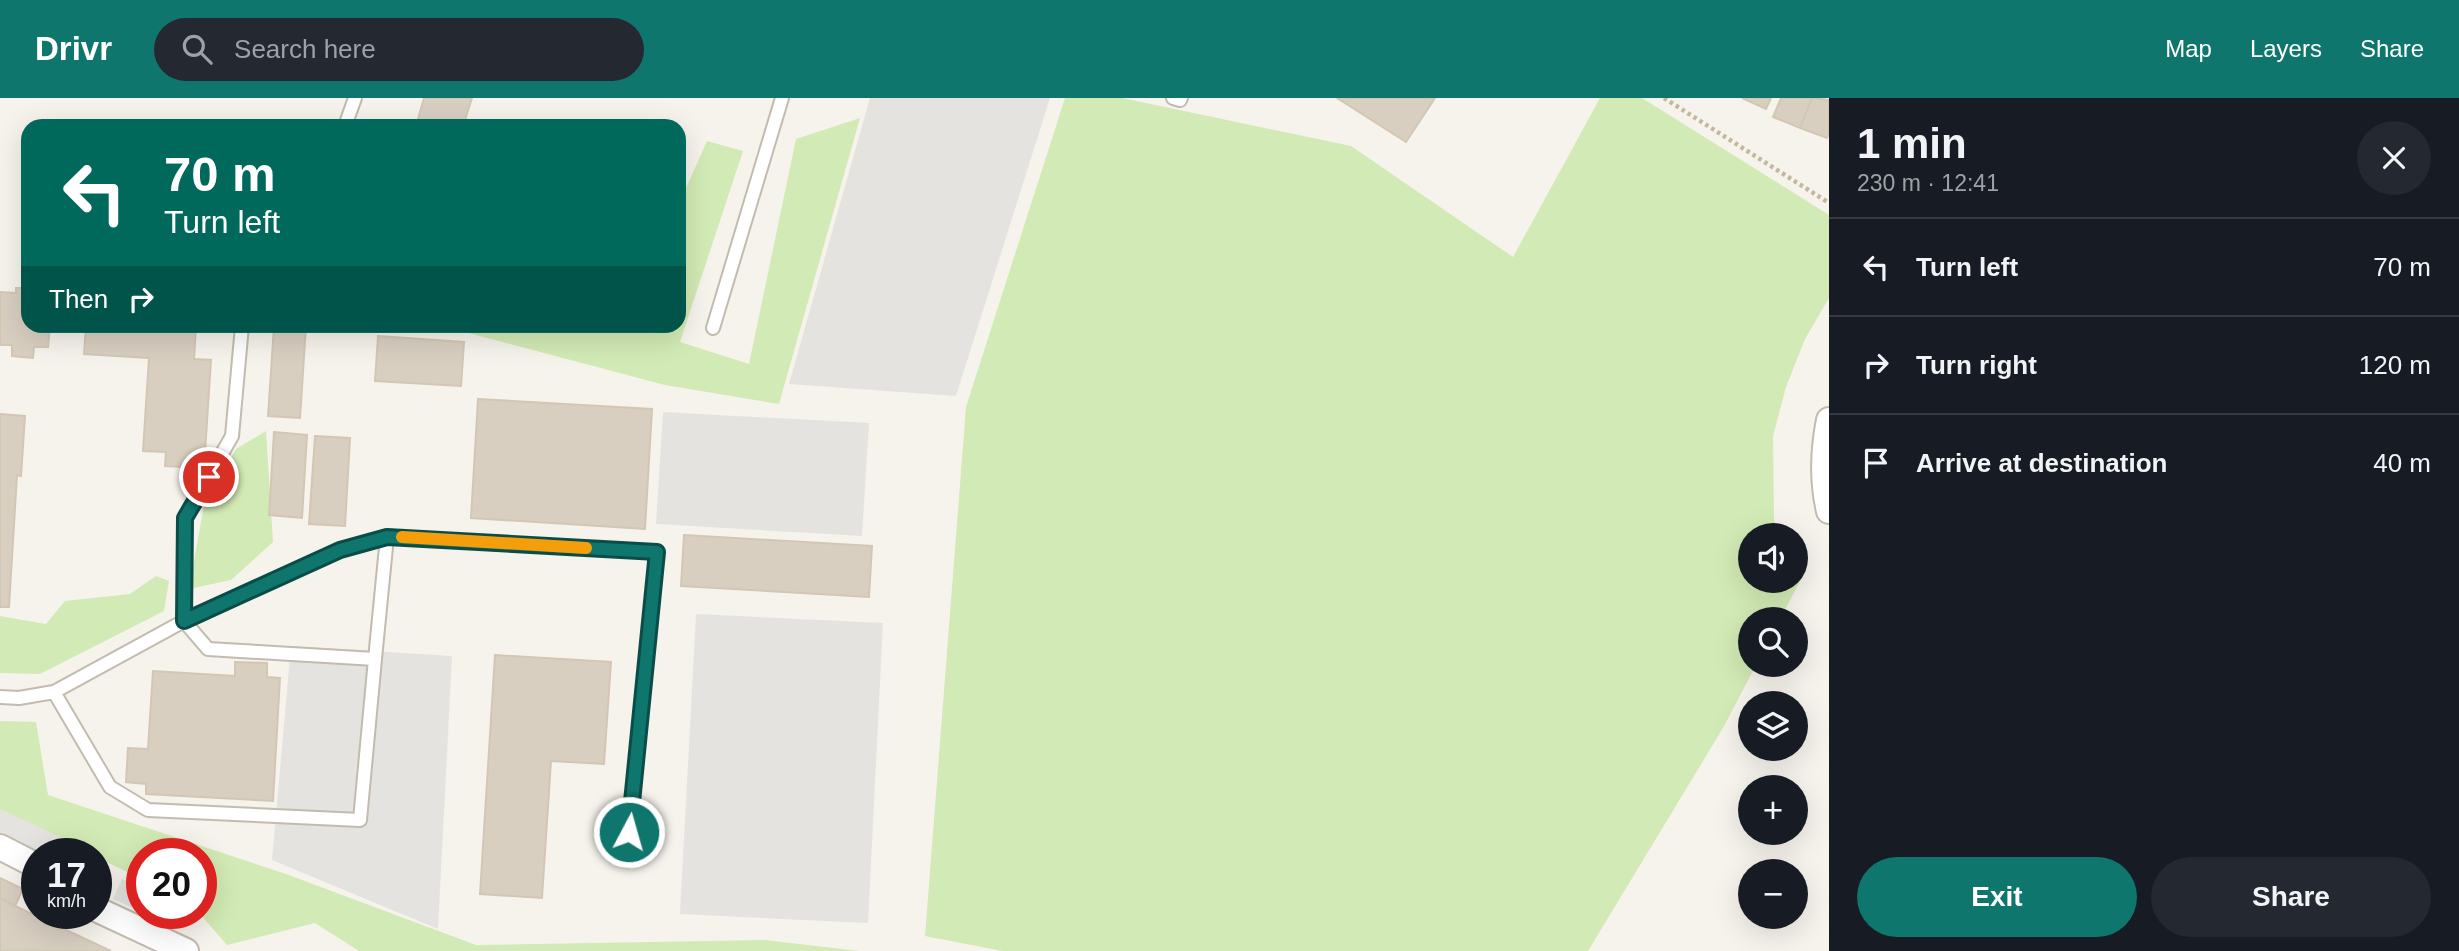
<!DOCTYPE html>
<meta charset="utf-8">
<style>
body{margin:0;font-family:Helvetica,sans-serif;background:#242831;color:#f1f3f6;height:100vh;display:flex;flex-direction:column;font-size:26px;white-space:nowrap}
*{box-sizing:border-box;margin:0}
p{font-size:23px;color:#9ea1a6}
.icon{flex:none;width:38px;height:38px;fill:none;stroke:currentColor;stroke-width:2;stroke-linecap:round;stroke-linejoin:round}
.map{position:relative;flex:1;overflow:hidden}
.panel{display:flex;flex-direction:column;background:#171b24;width:630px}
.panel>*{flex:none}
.banner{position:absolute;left:21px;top:21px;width:665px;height:214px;border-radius:21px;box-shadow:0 7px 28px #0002;background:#00695c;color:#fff;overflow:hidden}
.fabs{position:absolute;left:1738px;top:425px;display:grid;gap:14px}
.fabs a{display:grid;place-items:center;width:70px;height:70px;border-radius:50%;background:#171b24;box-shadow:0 7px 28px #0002;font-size:35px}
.speed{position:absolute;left:21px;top:740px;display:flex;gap:14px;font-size:35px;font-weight:700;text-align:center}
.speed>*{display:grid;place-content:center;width:91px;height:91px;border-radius:50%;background:#171b24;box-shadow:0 7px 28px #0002;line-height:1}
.speed small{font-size:18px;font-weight:400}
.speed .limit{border:10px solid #d22;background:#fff;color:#111}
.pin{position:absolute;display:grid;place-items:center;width:60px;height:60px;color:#fff;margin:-30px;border:4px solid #fff;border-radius:50%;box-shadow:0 2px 7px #0007}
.me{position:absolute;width:77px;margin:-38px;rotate:6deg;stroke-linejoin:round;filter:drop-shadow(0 0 5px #0008)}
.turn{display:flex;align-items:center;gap:24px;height:147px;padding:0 28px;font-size:32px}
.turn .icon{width:91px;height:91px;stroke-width:2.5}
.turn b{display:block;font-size:49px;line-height:60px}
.then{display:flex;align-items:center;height:66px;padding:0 28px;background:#0003;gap:14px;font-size:26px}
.round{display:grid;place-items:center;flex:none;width:74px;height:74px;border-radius:37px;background:#242831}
.headline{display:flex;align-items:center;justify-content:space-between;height:119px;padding:0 28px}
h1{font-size:42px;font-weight:700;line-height:52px}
.primary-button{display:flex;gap:14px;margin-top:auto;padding:14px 28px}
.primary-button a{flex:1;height:80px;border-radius:42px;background:#0f766e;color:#fff;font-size:28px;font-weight:700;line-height:80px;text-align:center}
.primary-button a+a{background:#242831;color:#f1f3f6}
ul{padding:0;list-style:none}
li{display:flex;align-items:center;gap:21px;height:98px;padding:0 28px;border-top:2px solid #363941}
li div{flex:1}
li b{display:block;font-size:26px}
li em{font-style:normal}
header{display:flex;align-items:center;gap:42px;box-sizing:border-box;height:98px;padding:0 35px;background:#0f766e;color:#fff}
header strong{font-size:33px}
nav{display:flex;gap:38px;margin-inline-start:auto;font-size:24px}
.search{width:490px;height:63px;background:#242831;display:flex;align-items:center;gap:18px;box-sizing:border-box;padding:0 24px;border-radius:38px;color:#9ea1a6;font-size:26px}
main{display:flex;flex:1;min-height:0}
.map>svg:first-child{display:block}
</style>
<header>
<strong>Drivr</strong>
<div class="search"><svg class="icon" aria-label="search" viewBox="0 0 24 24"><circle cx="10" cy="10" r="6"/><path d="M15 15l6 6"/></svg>Search here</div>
<nav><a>Map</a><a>Layers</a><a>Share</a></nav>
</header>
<main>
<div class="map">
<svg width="1829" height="853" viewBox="0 0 1829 853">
<rect width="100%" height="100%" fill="#f6f3ec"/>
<path fill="#d2eab5" d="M 1065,0 L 1122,0 L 1351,48 L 1513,159 L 1600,0 L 1642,0 L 1829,117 L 1829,200 L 1805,241 L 1786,289 L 1773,338 L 1774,422 L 1780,437 L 1750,438 L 1750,483 L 1796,483 L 1796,458 L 1806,472 L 1780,521 L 1750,522 L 1750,567 L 1756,567 L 1723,630 L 1588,853 L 1002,853 L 925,838 L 966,309 Z
M 860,20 L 779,306 L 665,287 L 442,228 L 679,228 L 679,106 L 707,43 L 743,53 L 680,244 L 749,266 L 796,41 Z
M 266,333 L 273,444 L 231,482 L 189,491 L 204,407 L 236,351 Z
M 156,478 L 169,483 L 164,513 L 40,576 L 0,575 L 0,518 L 46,526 L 65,503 L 130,496 Z
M 0,623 L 36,624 L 48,697 L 286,776 L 476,847 L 765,842 L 859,853 L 359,853 L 315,825 L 227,847 L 200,816 L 201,756 L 142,756 L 142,781 L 96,759 L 96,756 L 91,756 L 0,711 Z"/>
<path fill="#e5e3e0" d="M 870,0 L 1050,0 L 956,298 L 789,286 Z
M 663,314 L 869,325 L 862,438 L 656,426 Z
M 696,516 L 883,525 L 868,825 L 680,816 Z
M 291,548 L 452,558 L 438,831 L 272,762 Z
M 0,711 L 82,749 L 79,756 L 46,756 L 0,735 Z
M 122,781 L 142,789 L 142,814 L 113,801 Z
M 145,816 L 179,816 L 174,828 Z"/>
<path fill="#d8cfc1" stroke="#d3c7b4" stroke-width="2" d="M 424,0 L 472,0 L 463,28 L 416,28 Z
M 1337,0 L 1435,0 L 1406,44 Z
M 1742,0 L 1771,0 L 1766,11 Z
M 1781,0 L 1812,0 L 1800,30 L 1773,19 Z
M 1812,0 L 1829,2 L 1829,35 L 1827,40 L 1800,30 Z
M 16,190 L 28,190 L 28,228 L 50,228 L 48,249 L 34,249 L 33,260 L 12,258 L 12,247 L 0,247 L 0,194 L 16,195 Z
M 86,228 L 196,228 L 194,261 L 211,262 L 204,370 L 165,368 L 166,354 L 143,353 L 149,260 L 84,256 Z
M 274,228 L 306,228 L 300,320 L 268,318 Z
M 378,238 L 464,244 L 461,288 L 375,283 Z
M 478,301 L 652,311 L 645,431 L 471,420 Z
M 0,316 L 25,318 L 21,378 L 17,377 L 9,509 L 0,509 Z
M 274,334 L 307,337 L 302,420 L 269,417 Z
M 315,338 L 350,340 L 345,428 L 309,426 Z
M 684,437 L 872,448 L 869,499 L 681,488 Z
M 495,557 L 611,564 L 604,666 L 551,663 L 542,800 L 480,796 Z
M 235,564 L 267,565 L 267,579 L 280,580 L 273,703 L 146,696 L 146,686 L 126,684 L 128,650 L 148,651 L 153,573 L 235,578 Z
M 0,780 L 23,791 L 15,808 L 0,800 Z
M 0,800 L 15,808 L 111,853 L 0,853 Z"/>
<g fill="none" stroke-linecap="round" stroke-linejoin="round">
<defs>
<path id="service" d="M 1173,0 L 1180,2 L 1181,0
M 345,28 L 355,0
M 242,228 L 232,338 L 185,420 L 184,523 L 208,551 L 375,561 L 387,439
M 713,230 L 782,0
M 54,594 L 110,689 L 148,712 L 360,722 L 375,561
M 0,599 L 19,600 L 54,594 L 184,523 L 340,452 L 387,439 L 657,454 L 626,762"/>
<path id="minor" d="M 1829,322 C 1823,352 1822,383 1829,413
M 0,749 L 37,768
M 96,811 L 186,853"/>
</defs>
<use href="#service" stroke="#c2bbae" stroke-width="16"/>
<use href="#minor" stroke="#c2bbae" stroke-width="28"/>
<path stroke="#c4b79f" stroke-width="4.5" stroke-dasharray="3.5 3.5" stroke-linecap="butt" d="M 1664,0 L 1829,105"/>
<use href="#service" stroke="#fff" stroke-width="12"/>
<use href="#minor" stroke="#fff" stroke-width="24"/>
</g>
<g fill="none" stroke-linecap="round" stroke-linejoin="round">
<defs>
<path id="route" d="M 209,379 L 185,420 L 184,523 L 340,452 L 387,439 L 657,454 L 629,734"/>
</defs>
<use href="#route" stroke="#0a4d48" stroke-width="18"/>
<use href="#route" stroke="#0f766e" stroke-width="12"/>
<path stroke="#f59e0b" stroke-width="12" d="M 402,439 L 586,450"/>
</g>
</svg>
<div class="fabs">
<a><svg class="icon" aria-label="sound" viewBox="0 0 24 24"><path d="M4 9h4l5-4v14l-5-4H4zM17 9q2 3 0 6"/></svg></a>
<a><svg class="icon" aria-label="search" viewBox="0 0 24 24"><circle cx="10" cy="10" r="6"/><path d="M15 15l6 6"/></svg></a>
<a><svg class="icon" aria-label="layers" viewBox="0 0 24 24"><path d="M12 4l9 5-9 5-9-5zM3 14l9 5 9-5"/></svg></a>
<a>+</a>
<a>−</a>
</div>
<div class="speed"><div>17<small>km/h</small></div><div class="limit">20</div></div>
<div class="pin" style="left:209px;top:379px;background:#d93025"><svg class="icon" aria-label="arrive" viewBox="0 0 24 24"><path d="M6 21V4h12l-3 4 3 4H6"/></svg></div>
<svg class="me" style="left:629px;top:734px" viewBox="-20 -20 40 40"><circle r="17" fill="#0f766e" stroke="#fff" stroke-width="3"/><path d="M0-11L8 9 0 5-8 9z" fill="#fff"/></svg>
<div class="banner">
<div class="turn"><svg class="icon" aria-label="left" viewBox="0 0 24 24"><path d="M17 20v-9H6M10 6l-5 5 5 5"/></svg><div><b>70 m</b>Turn left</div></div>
<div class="then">Then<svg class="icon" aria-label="right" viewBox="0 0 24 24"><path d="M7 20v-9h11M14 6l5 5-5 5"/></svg></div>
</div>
</div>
<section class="panel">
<div class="headline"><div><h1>1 min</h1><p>230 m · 12:41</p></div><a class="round"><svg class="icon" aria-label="close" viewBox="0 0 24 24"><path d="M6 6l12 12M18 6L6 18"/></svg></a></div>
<ul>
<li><svg class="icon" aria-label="left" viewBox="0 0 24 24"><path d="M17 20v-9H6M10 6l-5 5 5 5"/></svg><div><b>Turn left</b></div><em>70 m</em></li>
<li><svg class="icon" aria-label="right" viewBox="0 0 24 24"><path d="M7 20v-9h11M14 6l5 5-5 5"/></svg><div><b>Turn right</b></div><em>120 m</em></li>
<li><svg class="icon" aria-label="arrive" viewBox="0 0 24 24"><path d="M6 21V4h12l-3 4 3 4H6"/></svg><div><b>Arrive at destination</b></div><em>40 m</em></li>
</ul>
<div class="primary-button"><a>Exit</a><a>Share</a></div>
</section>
</main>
